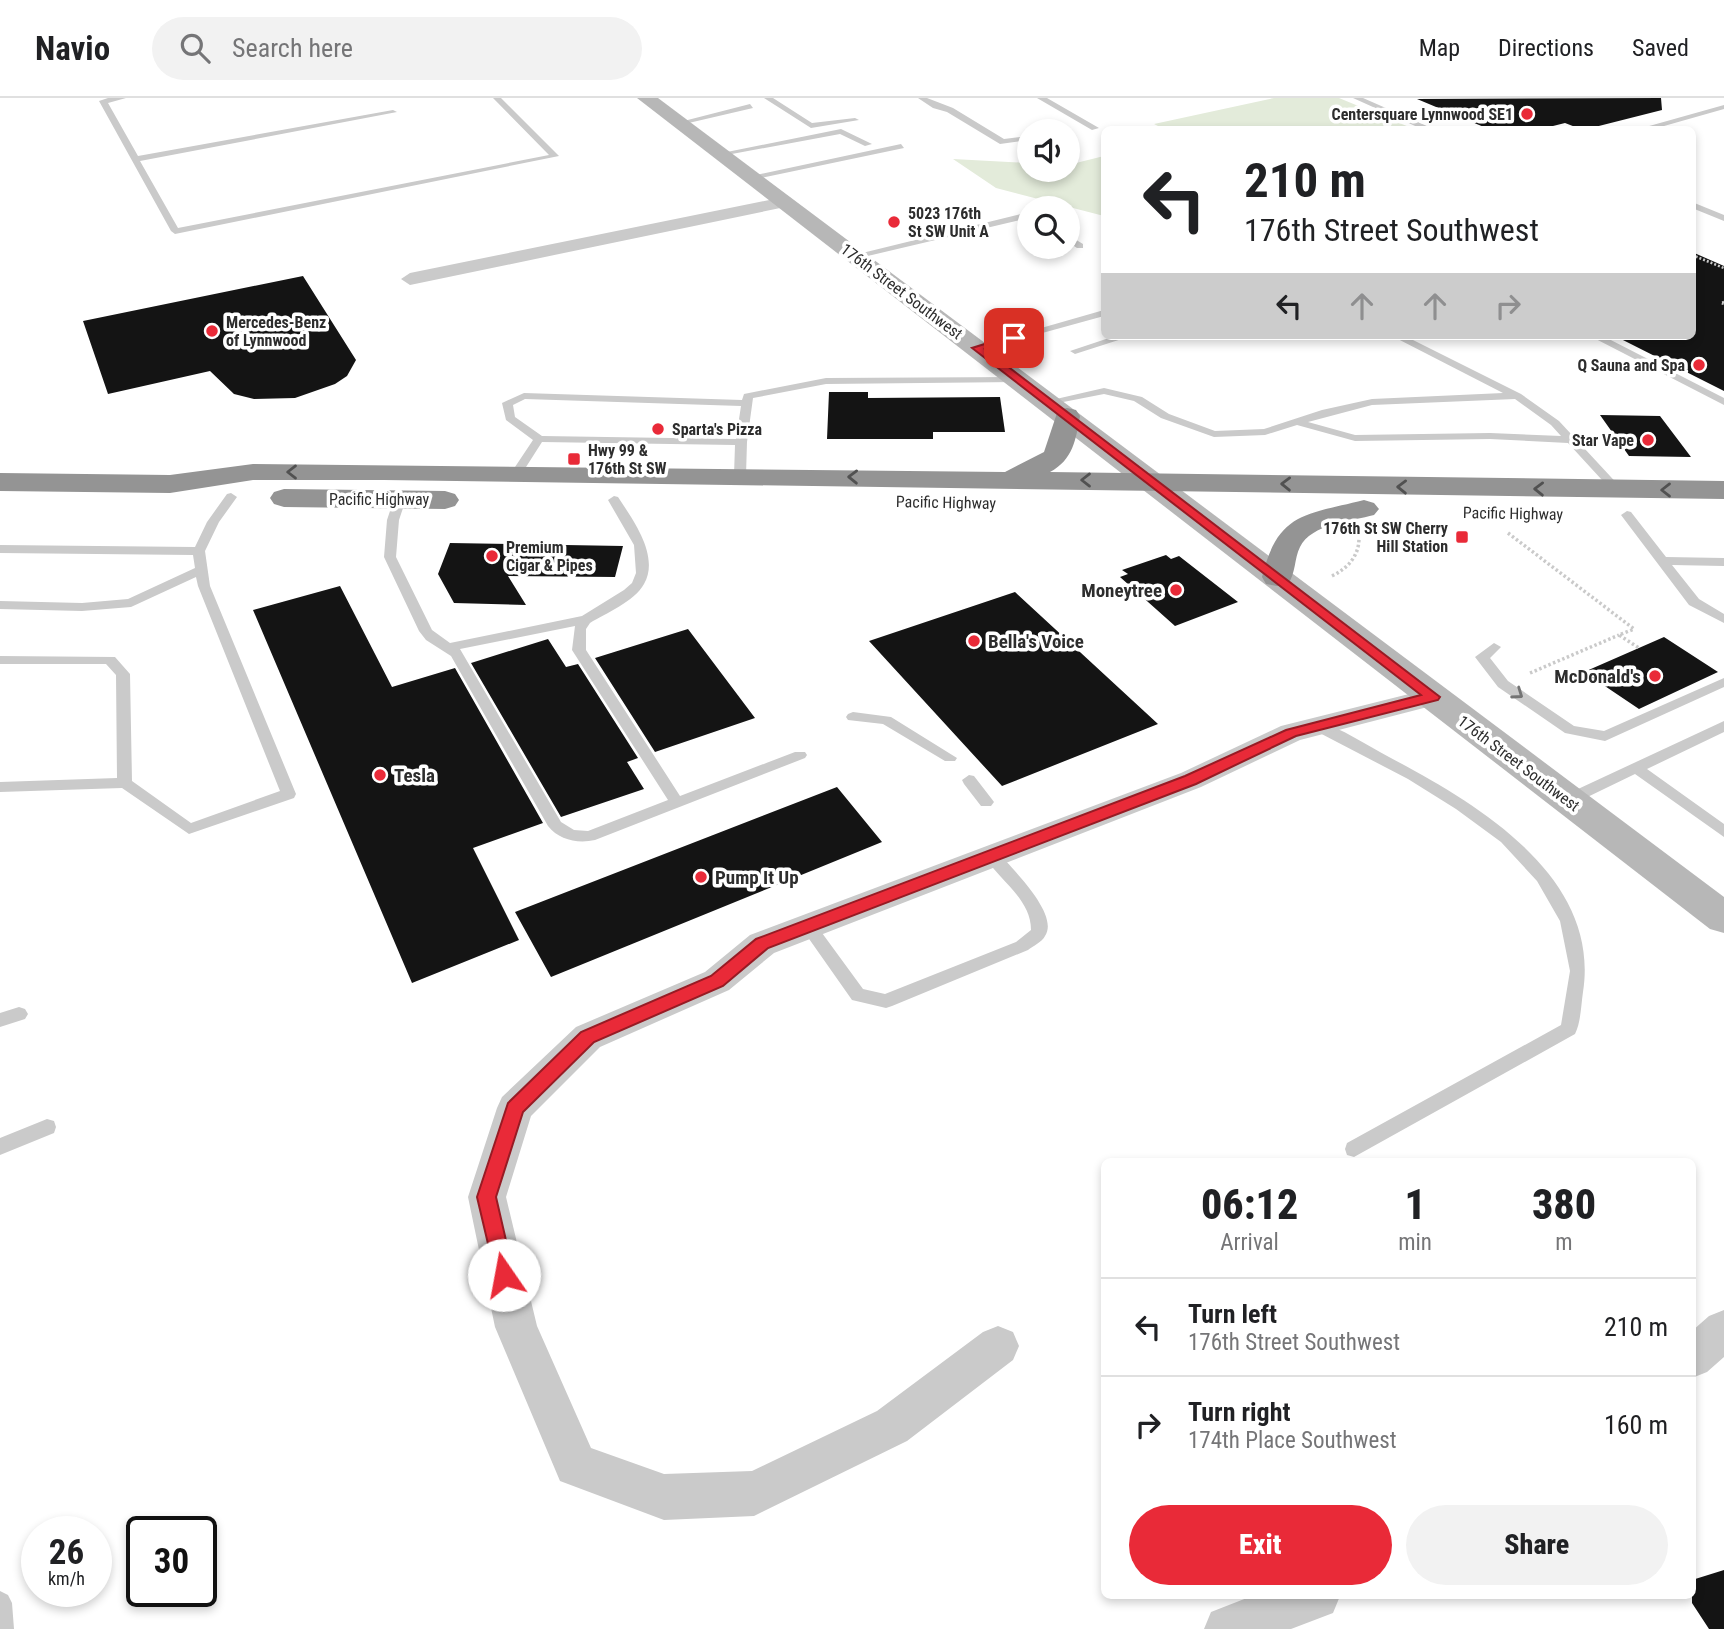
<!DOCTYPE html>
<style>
body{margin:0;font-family:"Roboto Condensed",sans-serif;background:#f2f2f2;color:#202124;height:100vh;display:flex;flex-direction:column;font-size:26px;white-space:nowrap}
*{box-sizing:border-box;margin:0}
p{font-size:23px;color:#757577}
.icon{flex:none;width:38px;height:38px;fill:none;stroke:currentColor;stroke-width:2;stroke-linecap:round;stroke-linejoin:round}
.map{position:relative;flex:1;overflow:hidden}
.sheet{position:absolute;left:1101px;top:1060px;width:595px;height:441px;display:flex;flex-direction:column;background:#fff;border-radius:10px;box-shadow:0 4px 10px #0003}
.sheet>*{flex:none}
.hud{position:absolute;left:1101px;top:28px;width:595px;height:214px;border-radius:10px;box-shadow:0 4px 10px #0003;background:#fff;color:#202124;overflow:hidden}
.fabs{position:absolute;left:1017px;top:21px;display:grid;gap:14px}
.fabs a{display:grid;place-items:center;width:63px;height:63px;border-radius:50%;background:#fff;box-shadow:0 4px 10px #0003;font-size:35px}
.speed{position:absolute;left:21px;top:1418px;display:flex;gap:14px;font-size:35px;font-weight:700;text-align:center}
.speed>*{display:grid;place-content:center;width:91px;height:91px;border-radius:50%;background:#fff;box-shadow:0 4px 10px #0003;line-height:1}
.speed small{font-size:18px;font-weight:400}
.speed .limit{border:4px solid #111;border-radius:10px;background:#fff;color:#111}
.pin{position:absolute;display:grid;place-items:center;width:60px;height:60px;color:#fff;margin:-30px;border-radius:14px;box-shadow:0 4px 10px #0006}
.me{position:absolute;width:77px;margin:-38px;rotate:348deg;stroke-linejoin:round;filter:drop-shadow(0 0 5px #0008)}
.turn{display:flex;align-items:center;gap:24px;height:147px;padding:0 28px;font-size:32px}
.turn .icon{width:91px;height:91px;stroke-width:2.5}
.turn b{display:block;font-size:49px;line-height:60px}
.lanes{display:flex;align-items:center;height:66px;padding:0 28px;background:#0003;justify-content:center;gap:35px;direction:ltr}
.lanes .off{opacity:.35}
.eta{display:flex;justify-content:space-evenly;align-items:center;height:119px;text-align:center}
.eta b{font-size:42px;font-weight:800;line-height:49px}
.action{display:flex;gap:14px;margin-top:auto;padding:14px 28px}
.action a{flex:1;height:80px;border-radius:42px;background:#e92a38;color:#fff;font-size:28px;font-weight:800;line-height:80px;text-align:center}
.action a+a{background:#f2f2f2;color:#202124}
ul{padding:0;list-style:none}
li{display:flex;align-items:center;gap:21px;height:98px;padding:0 28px;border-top:2px solid #e0e0e0}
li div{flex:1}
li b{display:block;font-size:26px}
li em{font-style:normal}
header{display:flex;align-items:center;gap:42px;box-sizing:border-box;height:98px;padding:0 35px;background:#fff;border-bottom:2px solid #e0e0e0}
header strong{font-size:33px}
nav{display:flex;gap:38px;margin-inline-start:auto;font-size:24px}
.search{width:490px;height:63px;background:#f2f2f2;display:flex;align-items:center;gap:18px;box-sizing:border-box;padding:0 24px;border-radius:38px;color:#757577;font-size:26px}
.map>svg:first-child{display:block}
</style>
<header>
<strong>Navio</strong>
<div class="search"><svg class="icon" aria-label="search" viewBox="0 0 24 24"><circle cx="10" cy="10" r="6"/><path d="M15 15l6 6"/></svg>Search here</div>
<nav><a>Map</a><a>Directions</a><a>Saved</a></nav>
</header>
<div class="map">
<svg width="1724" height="1531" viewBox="0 0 1724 1531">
<rect width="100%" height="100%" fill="#fff"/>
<path fill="#e3ebda" d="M 1274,0 L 1339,0 L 1414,31 L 1166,32 L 1154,26 Z
M 1104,58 L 1104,118 L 996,90 L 953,61 L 1029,65 L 1029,72 L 1068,72 L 1068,67 Z"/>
<path fill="#141414" d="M 1661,0 L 1662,12 L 1583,32 L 1565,25 L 1537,32 L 1491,32 L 1417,1 Z
M 1692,154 L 1724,168 L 1724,293 L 1615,238 L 1692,238 Z
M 303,178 L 356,262 L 347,278 L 335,286 L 295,300 L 254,301 L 234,296 L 210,273 L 108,296 L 83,223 Z
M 829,294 L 868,294 L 868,300 L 1000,299 L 1005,334 L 933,334 L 933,341 L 827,341 Z
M 1600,317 L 1660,318 L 1691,359 L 1629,358 Z
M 450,445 L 623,448 L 615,479 L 508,478 L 526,507 L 454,505 L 438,476 Z
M 1166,457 L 1171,461 L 1179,458 L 1238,504 L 1175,528 L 1120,479 L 1128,476 L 1122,472 Z
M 340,488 L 392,589 L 455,570 L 543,725 L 473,750 L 519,842 L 412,885 L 253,512 Z
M 1015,494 L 1158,626 L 1002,688 L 869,543 Z
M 688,531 L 755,620 L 655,654 L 595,560 Z
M 1664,539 L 1718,574 L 1639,611 L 1584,574 Z
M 548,541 L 566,569 L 578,566 L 638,660 L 627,664 L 644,691 L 561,719 L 471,565 Z
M 837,689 L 882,744 L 551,879 L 515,814 Z
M 1724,1472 L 1724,1531 L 1709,1531 L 1692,1505 L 1692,1482 Z"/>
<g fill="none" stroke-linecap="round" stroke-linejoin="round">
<path stroke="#cacaca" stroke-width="2.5" stroke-dasharray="2 2" stroke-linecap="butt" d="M 1692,157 L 1724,170
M 1724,204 L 1721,205 L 1724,206"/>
<path stroke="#cacaca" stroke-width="3.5" stroke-dasharray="2.5 2.5" stroke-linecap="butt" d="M 1508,435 L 1634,531 L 1619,537 L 1639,550
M 1332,478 C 1348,470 1359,458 1359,440
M 1530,575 L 1619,537"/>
<path fill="#cacaca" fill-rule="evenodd" d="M 126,0 L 108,5 L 138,58 L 393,12 L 397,14 L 140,63 L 178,130 L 549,57 L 493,0 L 501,0 L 559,58 L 175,136 L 171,133 L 99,3 L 108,0 Z
M 764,0 L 773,0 L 812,25 L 855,20 L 859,22 L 811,30 Z
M 918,0 L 927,0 L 953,10 L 1004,41 L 1029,38 L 1029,42 L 1000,46 L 947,14 L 933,10 Z
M 1037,0 L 1047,0 L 1099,30 L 1092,32 Z
M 1353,0 L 1363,0 L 1436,32 L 1424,32 Z
M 750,6 L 753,10 L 680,27 L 676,25 Z
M 1724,7 L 1724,11 L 1650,32 L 1635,32 Z
M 841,31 L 872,46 L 865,48 L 840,36 L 721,58 L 717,56 Z
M 901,46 L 904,50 L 751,82 L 747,79 Z
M 1692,104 L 1724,117 L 1724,123 L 1692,110 Z
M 1029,114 L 1029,120 L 855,161 L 850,158 Z
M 1068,137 L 1083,146 L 1083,150 L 1077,150 L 1068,144 Z
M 1104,212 L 1104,218 L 977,253 L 972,250 Z
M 1115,238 L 1131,238 L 1075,256 L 1070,253 Z
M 1392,238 L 1405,238 L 1521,296 L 1559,323 L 1623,392 L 1617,396 L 1613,394 L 1568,345 L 1490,341 L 1355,343 L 1297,327 L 1265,337 L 1214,339 L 1161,320 L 1134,303 L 1104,296 L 1048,307 L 1043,304 L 1104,290 L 1142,299 L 1169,316 L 1215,333 L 1264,331 L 1322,312 L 1372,301 L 1503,295 ZM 1515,301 L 1551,327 L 1561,338 L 1490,335 L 1355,337 L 1308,324 L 1372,307 Z
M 1590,238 L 1603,238 L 1724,300 L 1724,307 Z
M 1019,279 L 1024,282 L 1023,284 L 826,286 L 753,300 L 747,344 L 746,377 L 740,380 L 734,377 L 735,347 L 542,344 L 519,380 L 511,380 L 509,378 L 533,342 L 506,322 L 502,305 L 524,295 L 742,302 L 744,296 L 826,280 ZM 525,301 L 741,308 L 736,341 L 542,338 L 515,319 L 513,307 Z
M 231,395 L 237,399 L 219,424 L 205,453 L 210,488 L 296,696 L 294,700 L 189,736 L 122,690 L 0,694 L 0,684 L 117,680 L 116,577 L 106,566 L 0,566 L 0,558 L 115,559 L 130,576 L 132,683 L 191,725 L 280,693 L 198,488 L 196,479 L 131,509 L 82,513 L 0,511 L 0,503 L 82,505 L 128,501 L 195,470 L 193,457 L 0,455 L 0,447 L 195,449 L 207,424 L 227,396 Z
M 400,397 L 406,401 L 399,422 L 396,459 L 432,532 L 450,545 L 582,518 L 624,492 L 632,485 L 636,475 L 634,447 L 608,402 L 614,398 L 618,399 C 633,422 660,458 644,486 C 634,504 606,515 590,525 L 586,531 L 586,552 L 680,698 L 795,654 L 805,654 L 807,657 L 805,660 L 595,742 C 578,746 559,742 548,728 L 451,558 L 426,542 L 419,533 L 384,459 L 387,422 L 394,401 ZM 575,528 L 572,552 L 668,702 L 588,733 L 574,732 L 561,724 L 460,551 Z
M 1627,413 L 1631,414 L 1666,459 L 1724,460 L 1724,468 L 1672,467 L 1699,501 L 1724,516 L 1724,525 L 1689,507 L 1621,417 Z
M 1494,545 L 1501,549 L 1490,560 L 1508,583 L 1574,628 L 1604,633 L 1724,580 L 1724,589 L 1605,643 L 1565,635 L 1498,589 L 1475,559 Z
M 853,614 L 891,619 L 957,660 L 955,663 L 945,663 L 883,626 L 848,622 L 846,619 L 848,616 Z
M 1317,623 C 1342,630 1366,647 1389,659 C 1476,705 1601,778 1583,894 C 1581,907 1581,924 1575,936 L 1354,1059 L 1347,1057 L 1345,1051 L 1347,1045 L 1561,927 L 1570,873 L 1560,823 L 1537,783 L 1501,744 L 1456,711 L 1408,681 L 1312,631 L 1310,628 L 1312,625 Z
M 1724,623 L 1724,634 L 1647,671 L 1724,726 L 1724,739 L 1635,676 L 1573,706 L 1563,706 L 1560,702 L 1563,698 Z
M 969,677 L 974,678 L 991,700 L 994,704 L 991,708 L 981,708 L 964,686 L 962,682 Z
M 992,752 L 998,754 C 1011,770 1060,816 1045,838 C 1042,844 1033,848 1028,852 L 892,908 L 886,910 L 852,902 L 800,828 L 802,824 L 814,824 L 863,891 L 885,896 L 1016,844 L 1031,832 C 1031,801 1000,783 984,758 Z
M 19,909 L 25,911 L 28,916 L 25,921 L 0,929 L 0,915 Z
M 47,1021 L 54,1023 L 56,1029 L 54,1035 L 0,1057 L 0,1040 Z
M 0,1493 L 8,1497 L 12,1505 L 14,1531 L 0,1531 Z"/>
<path fill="#cacaca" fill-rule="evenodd" d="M 784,99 L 790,100 L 793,104 L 790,108 L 410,187 L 401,181 L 410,175 Z
M 1433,590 L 1443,593 L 1447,599 L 1443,605 L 1300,642 L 1201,689 L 774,855 L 729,892 L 600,949 L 531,1018 L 506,1099 L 537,1228 L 591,1350 L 664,1376 L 752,1373 L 877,1313 L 983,1234 L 998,1228 L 1013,1234 L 1019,1248 L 1013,1262 L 907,1343 L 754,1418 L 664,1422 L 560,1383 L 495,1229 L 468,1099 L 497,1010 L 502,999 L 576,929 L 705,874 L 750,837 L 1181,675 L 1281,628 Z
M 1724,1212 L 1724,1259 L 1707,1274 L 1692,1280 L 1692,1233 L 1709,1218 Z
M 1252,1498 L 1340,1498 L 1333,1515 L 1291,1531 L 1204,1531 L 1211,1514 Z"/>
<path fill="#b7b7b7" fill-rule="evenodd" d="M 637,0 L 658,0 L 1724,799 L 1724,835 L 1710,831 Z"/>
<path fill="#949494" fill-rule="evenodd" d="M 1067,310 L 1076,312 L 1080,318 C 1076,341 1073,362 1050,374 L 1724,383 L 1724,401 L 384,382 L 253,382 L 170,395 L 0,393 L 0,375 L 170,377 L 253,366 L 1005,374 L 1044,354 L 1058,312 Z
M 284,391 L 445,393 L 455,396 L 459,402 L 455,408 L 445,411 L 284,409 L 274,406 L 270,400 L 274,394 Z
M 1364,402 L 1374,405 L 1379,411 L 1374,417 C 1352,423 1311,426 1300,449 C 1294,461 1296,475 1288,486 L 1277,488 L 1266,486 L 1262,479 C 1278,414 1305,417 1364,402 Z"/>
</g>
<defs><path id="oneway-chevron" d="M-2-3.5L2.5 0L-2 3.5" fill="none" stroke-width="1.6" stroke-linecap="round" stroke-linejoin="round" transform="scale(1.75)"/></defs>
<g stroke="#515151">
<use href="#oneway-chevron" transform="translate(292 374) rotate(180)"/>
<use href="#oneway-chevron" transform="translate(853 379) rotate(-179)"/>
<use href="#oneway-chevron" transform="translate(1086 382) rotate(-180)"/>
<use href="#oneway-chevron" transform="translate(1286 386) rotate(-179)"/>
<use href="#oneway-chevron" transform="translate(1402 389) rotate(-179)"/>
<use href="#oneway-chevron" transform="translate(1539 391) rotate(-179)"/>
<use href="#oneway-chevron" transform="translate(1666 392) rotate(-180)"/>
</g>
<use stroke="#747474" href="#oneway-chevron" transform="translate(1518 596) rotate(35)"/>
<path fill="#e92a38" stroke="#971b24" stroke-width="2" d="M 1010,238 L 1019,240 L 985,251 L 1440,599 L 1438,602 L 1296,638 L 1196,686 L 768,850 L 723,888 L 594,944 L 523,1014 L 496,1099 L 514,1177 L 511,1184 L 504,1187 L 497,1184 L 477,1099 L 508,1005 L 581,934 L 711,878 L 756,841 L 1185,678 L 1286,632 L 1421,597 L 972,250 Z"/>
<g fill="#e92a38" stroke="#fff" stroke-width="2.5">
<circle cx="1527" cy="16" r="7"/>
<circle cx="894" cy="124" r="7"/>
<circle cx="212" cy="233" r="7"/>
<circle cx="1699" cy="267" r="7"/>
<circle cx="658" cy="331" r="7"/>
<circle cx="1648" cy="342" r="7"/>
<rect x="567" y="354" width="14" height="14" rx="3.5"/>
<rect x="1455" y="432" width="14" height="14" rx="3.5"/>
<circle cx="492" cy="458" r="7"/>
<circle cx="1176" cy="492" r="7"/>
<circle cx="974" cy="543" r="7"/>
<circle cx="1655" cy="578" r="7"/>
<circle cx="380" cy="677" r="7"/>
<circle cx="701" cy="779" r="7"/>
</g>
<g text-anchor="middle" stroke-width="7" stroke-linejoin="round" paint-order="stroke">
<g font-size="16" font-weight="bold" fill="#2d2d2d" stroke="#fff" text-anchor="start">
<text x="1513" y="22" text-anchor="end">Centersquare Lynnwood SE1</text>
<text x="908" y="121">5023 176th<tspan x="908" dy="18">St SW Unit A</tspan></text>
<text x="226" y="230">Mercedes-Benz<tspan x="226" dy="18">of Lynnwood</tspan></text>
<text x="1685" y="273" text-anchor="end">Q Sauna and Spa</text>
<text x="672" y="337">Sparta's Pizza</text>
<text x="1634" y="348" text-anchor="end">Star Vape</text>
<text x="588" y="358">Hwy 99 &amp;<tspan x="588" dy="18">176th St SW</tspan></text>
<text x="1448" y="436" text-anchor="end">176th St SW Cherry<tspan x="1448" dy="18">Hill Station</tspan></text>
<text x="506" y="455">Premium<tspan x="506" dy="18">Cigar &amp; Pipes</tspan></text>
</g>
<g font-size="16" fill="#2d2d2d" stroke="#fff">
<text transform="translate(902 193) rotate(37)" y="6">176th Street Southwest</text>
<text x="379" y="407">Pacific Highway</text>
<text transform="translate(946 404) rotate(1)" y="6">Pacific Highway</text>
<text transform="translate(1513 415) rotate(1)" y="6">Pacific Highway</text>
<text transform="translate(1519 665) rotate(37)" y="6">176th Street Southwest</text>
</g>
<g font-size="19" font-weight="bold" fill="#2d2d2d" stroke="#fff" text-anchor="start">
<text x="1162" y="499" text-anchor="end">Moneytree</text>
<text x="988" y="550">Bella's Voice</text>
<text x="1641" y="585" text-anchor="end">McDonald's</text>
<text x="394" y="684">Tesla</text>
<text x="715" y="786">Pump It Up</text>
</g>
</g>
</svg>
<div class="fabs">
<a><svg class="icon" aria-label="sound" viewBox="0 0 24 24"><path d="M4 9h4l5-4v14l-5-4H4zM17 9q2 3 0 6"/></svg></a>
<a><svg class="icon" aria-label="search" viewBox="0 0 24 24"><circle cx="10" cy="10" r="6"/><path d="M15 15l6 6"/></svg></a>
</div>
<div class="speed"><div>26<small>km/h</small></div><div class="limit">30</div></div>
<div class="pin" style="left:1014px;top:240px;background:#d93025"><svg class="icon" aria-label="arrive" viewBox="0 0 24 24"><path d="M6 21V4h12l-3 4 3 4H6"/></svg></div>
<svg class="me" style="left:504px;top:1177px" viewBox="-20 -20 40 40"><circle r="19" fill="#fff"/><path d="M0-13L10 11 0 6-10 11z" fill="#e92a38"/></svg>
<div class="hud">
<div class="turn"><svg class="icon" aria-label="left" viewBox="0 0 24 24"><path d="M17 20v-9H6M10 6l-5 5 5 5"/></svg><div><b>210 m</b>176th Street Southwest</div></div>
<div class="lanes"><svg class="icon" aria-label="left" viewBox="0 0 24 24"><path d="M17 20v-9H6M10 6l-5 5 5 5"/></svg><svg class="icon off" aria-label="ahead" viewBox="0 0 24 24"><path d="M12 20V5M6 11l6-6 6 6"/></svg><svg class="icon off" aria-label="ahead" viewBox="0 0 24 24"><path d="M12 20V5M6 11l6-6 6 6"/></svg><svg class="icon off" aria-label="right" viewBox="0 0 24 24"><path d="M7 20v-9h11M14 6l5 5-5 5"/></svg></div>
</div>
<section class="sheet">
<div class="eta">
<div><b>06:12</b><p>Arrival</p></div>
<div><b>1</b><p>min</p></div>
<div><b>380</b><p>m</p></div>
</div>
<ul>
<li><svg class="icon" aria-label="left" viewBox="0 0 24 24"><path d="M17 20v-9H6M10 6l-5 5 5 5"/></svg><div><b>Turn left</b><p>176th Street Southwest</p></div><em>210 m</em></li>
<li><svg class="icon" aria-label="right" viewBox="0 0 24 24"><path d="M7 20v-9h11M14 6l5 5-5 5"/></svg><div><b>Turn right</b><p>174th Place Southwest</p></div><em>160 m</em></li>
</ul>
<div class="action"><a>Exit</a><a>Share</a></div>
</section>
</div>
